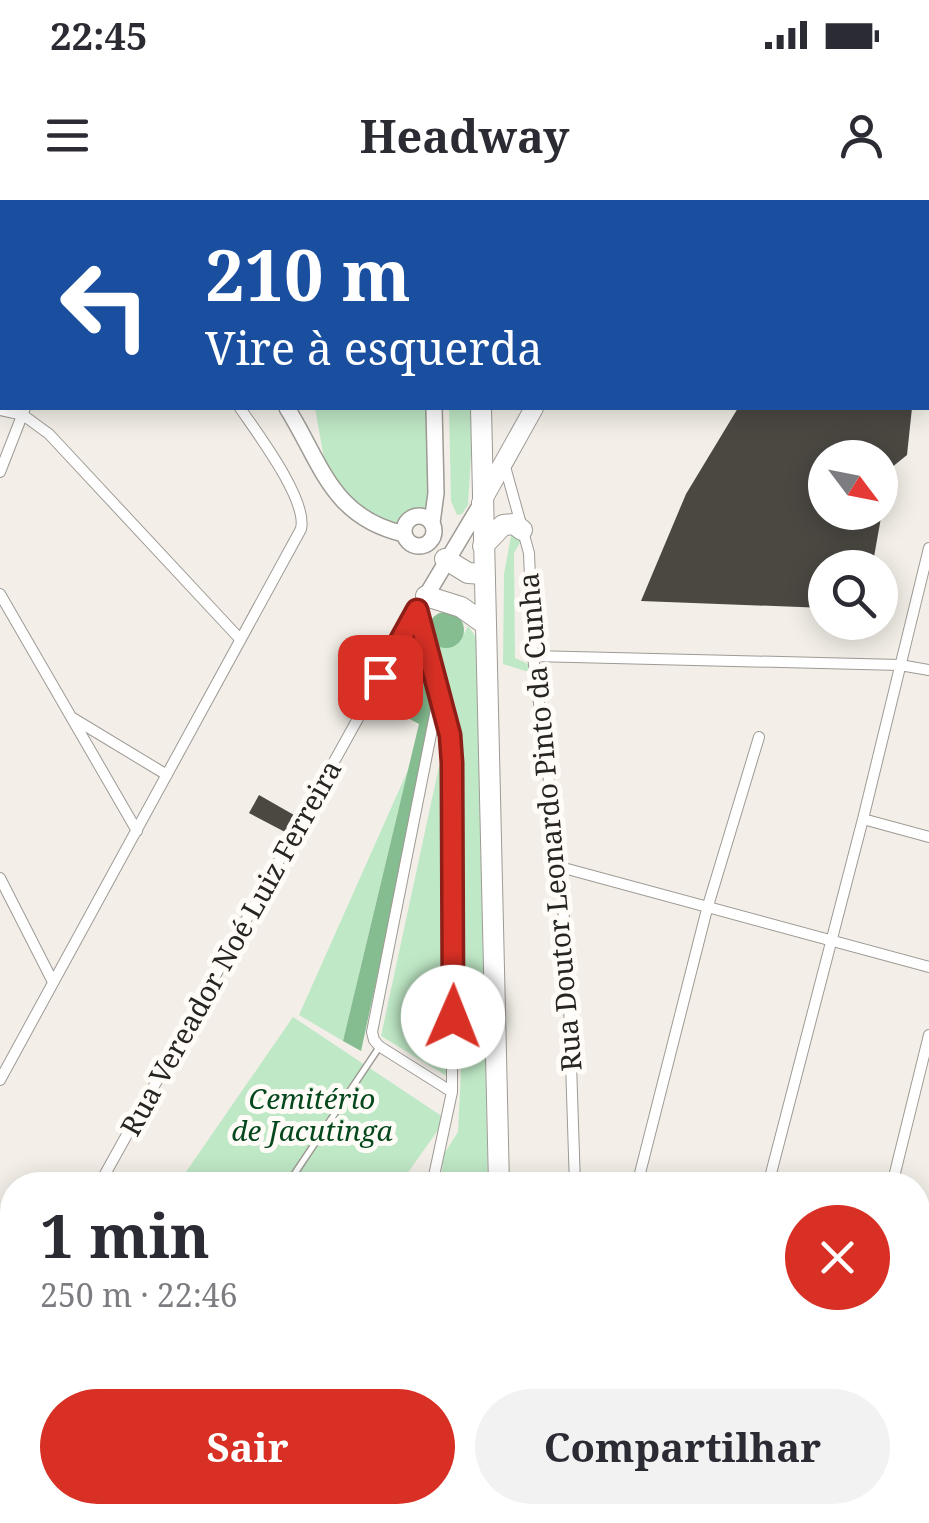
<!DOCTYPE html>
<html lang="pt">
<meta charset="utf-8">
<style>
body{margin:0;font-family:"Noto Serif",serif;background:#f2f2f3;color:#2b2b33;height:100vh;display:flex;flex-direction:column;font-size:38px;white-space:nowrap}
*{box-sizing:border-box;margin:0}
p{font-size:32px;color:#7c7c81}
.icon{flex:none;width:55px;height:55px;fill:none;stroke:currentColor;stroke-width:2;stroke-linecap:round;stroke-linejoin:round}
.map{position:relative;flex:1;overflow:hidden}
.details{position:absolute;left:0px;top:972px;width:930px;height:352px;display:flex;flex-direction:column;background:#fff;border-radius:40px 40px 0 0;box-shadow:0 5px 25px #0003}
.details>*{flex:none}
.top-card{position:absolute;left:0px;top:0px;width:930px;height:210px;box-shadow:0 5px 25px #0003;background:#1a4fa0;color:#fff;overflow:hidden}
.needle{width:65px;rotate:122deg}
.controls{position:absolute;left:808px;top:240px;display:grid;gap:20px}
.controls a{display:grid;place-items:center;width:90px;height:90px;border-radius:50%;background:#fff;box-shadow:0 5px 25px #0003;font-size:50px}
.pin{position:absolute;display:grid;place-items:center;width:85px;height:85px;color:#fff;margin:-42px;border-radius:20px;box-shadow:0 5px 15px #0006}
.me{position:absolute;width:110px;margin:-55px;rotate:1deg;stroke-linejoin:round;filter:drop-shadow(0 0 8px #0008)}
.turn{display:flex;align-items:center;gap:35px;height:210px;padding:0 40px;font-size:45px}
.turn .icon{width:130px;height:130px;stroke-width:2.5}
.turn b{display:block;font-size:70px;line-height:85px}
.round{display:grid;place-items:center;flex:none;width:105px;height:105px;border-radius:52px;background:#f2f2f3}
.overview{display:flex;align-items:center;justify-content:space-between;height:170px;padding:0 40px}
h1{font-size:60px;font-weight:700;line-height:75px}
.action{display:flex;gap:20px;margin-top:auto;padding:20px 40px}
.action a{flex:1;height:115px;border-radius:60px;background:#d93025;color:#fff;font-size:40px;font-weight:700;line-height:115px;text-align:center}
.action a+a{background:#f2f2f3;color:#2b2b33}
.status{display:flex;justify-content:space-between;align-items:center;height:70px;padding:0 50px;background:#fff;direction:ltr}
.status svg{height:28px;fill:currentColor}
header{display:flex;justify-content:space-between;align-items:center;height:130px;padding:0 40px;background:#fff;font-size:45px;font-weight:700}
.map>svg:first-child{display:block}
</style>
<div class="status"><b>22:45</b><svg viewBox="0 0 49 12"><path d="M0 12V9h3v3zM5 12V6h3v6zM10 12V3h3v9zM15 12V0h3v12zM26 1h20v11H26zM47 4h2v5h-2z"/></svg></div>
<header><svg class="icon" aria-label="menu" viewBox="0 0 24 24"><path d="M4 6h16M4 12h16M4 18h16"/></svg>Headway<svg class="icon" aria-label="person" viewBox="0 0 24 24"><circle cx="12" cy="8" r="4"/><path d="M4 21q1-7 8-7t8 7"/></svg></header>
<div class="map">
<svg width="929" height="1323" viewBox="0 0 929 1323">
<rect width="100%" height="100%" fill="#f3efe8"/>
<path fill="#bfe8c6" d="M 315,208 L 432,208 L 431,308 L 415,321 L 396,327 L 356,308 L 325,264 Z
M 449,208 L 474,208 L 468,305 L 462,314 L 457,315 L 451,301 Z
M 516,335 L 524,336 L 514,353 L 515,458 L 535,467 L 535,474 L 503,464 L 504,374 L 511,336 Z
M 468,426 L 476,437 L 488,985 L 440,985 L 444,954 L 458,932 L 461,872 L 462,534 L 454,500 L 429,437 L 460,442 Z
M 447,529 L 450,878 L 381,836 Z
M 408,570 L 343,841 L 299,815 Z
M 293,817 L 446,919 L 399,985 L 177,985 Z"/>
<path fill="#85bd90" d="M428 430a18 18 0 1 1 36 0a18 18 0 1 1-36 0Z
M 408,473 L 440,489 L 361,851 L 343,841 L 419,524 L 389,508 Z"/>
<path fill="#4b4842" d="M 738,208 L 912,208 L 907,255 L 891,268 L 885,296 L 880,296 L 880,258 L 825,258 L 825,312 L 882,312 L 872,368 L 825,368 L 825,408 L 641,401 L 686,294 Z
M 259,595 L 294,615 L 285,632 L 249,613 Z"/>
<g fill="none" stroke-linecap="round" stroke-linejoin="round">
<defs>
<path id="lane" d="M 287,985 L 378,849"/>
<path id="street" d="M 258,0 L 260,2
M 578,0 L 582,2
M 76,2 L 76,0
M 0,72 L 2,73
M 0,210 L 23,215 L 49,234 L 240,439
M 504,263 L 529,353 L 533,456 L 560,667 L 568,772 L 575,985
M 0,272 L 25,208
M 0,394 L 137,631
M 417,410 L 450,535 L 452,563 L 452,892 L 432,985
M 533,456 L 900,465 L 929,470
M 438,499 L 372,832 L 374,840 L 379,846 L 452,892
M 71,517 L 167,575
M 863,619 L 929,637
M 560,667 L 929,767
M 0,678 L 53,782
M 0,880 L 301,329 C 308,300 257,233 240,208
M 99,985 L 426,396
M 637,985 L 707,709 L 759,537
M 768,985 L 863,619 L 929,348
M 892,985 L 929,835
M 918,1110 L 929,1113
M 0,1164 L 12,1141
M 0,1217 L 12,1226
M 135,1312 L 151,1323
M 630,1312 L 669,1323
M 81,1323 L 89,1312
M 241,1323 L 248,1312
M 382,1323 L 386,1312
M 547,1323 L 550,1312
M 677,1323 L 680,1312
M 801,1323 L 804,1312"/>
<path id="secondary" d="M 117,0 L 119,2
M 414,0 L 414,2
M 893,0 L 896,2
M 526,2 L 526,0
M 541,2 L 541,0
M 928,39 L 929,41
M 287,208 C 322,264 331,317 404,334
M404 331a15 15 0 1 1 30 0a15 15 0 1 1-30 0Z
M 432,323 L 436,293 L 434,208
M 426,396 L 481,304"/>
<path id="primary" d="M 647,2 L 649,0
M 481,303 L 534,208"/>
<path id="highway" d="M 467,0 L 468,2
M 481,208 L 499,985
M 483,346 L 503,325 L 514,324 L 522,330
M 445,359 L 468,373 L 484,374
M 426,396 L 461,407 L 485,424
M 453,1323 L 457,1312"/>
</defs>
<use href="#lane" stroke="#9e9a94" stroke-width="8"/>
<use href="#street" stroke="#9e9a94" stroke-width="12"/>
<use href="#secondary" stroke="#9e9a94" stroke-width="18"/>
<use href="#primary" stroke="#9e9a94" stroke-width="20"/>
<use href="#highway" stroke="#9e9a94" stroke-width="22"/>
<use href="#lane" stroke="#fff" stroke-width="5"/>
<use href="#street" stroke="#fff" stroke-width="10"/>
<use href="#secondary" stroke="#fff" stroke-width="15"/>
<use href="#primary" stroke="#fff" stroke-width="18"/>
<use href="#highway" stroke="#fff" stroke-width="20"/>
</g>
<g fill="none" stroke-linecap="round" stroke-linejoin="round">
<defs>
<path id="route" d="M 380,477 L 417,410 L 450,535 L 452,563 L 453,817"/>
</defs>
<use href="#route" stroke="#8d1f18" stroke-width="25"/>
<use href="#route" stroke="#d93025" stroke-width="18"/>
</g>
<g text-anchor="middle" stroke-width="10" stroke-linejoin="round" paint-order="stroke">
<g font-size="28" fill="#262522" stroke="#fffcf8">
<text transform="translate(550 622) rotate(-95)" y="10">Rua Doutor Leonardo Pinto da Cunha</text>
<text transform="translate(231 748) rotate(-61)" y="10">Rua Vereador Noé Luiz Ferreira</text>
</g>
<g font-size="28" font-style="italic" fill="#05481e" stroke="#fffcf8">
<text x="312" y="909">Cemitério<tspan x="312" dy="32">de Jacutinga</tspan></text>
</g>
</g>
</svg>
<div class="controls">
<a><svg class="needle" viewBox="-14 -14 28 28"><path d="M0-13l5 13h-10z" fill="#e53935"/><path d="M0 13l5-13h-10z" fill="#7c7c81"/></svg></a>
<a><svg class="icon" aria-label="search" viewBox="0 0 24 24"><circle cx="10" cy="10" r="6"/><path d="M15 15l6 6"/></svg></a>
</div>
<div class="pin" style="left:380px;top:477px;background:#d93025"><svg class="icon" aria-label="arrive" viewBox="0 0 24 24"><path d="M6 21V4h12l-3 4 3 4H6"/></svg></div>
<svg class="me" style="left:453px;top:817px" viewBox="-20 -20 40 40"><circle r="19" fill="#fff"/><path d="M0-13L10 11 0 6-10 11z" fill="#d93025"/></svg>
<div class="top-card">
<div class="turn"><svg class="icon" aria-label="left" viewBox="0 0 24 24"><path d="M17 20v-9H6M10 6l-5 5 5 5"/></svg><div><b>210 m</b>Vire à esquerda</div></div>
</div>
<section class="details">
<div class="overview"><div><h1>1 min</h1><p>250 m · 22:46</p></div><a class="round" style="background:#d93025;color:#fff"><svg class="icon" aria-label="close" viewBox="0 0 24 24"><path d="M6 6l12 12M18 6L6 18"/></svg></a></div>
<div class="action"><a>Sair</a><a>Compartilhar</a></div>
</section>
</div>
